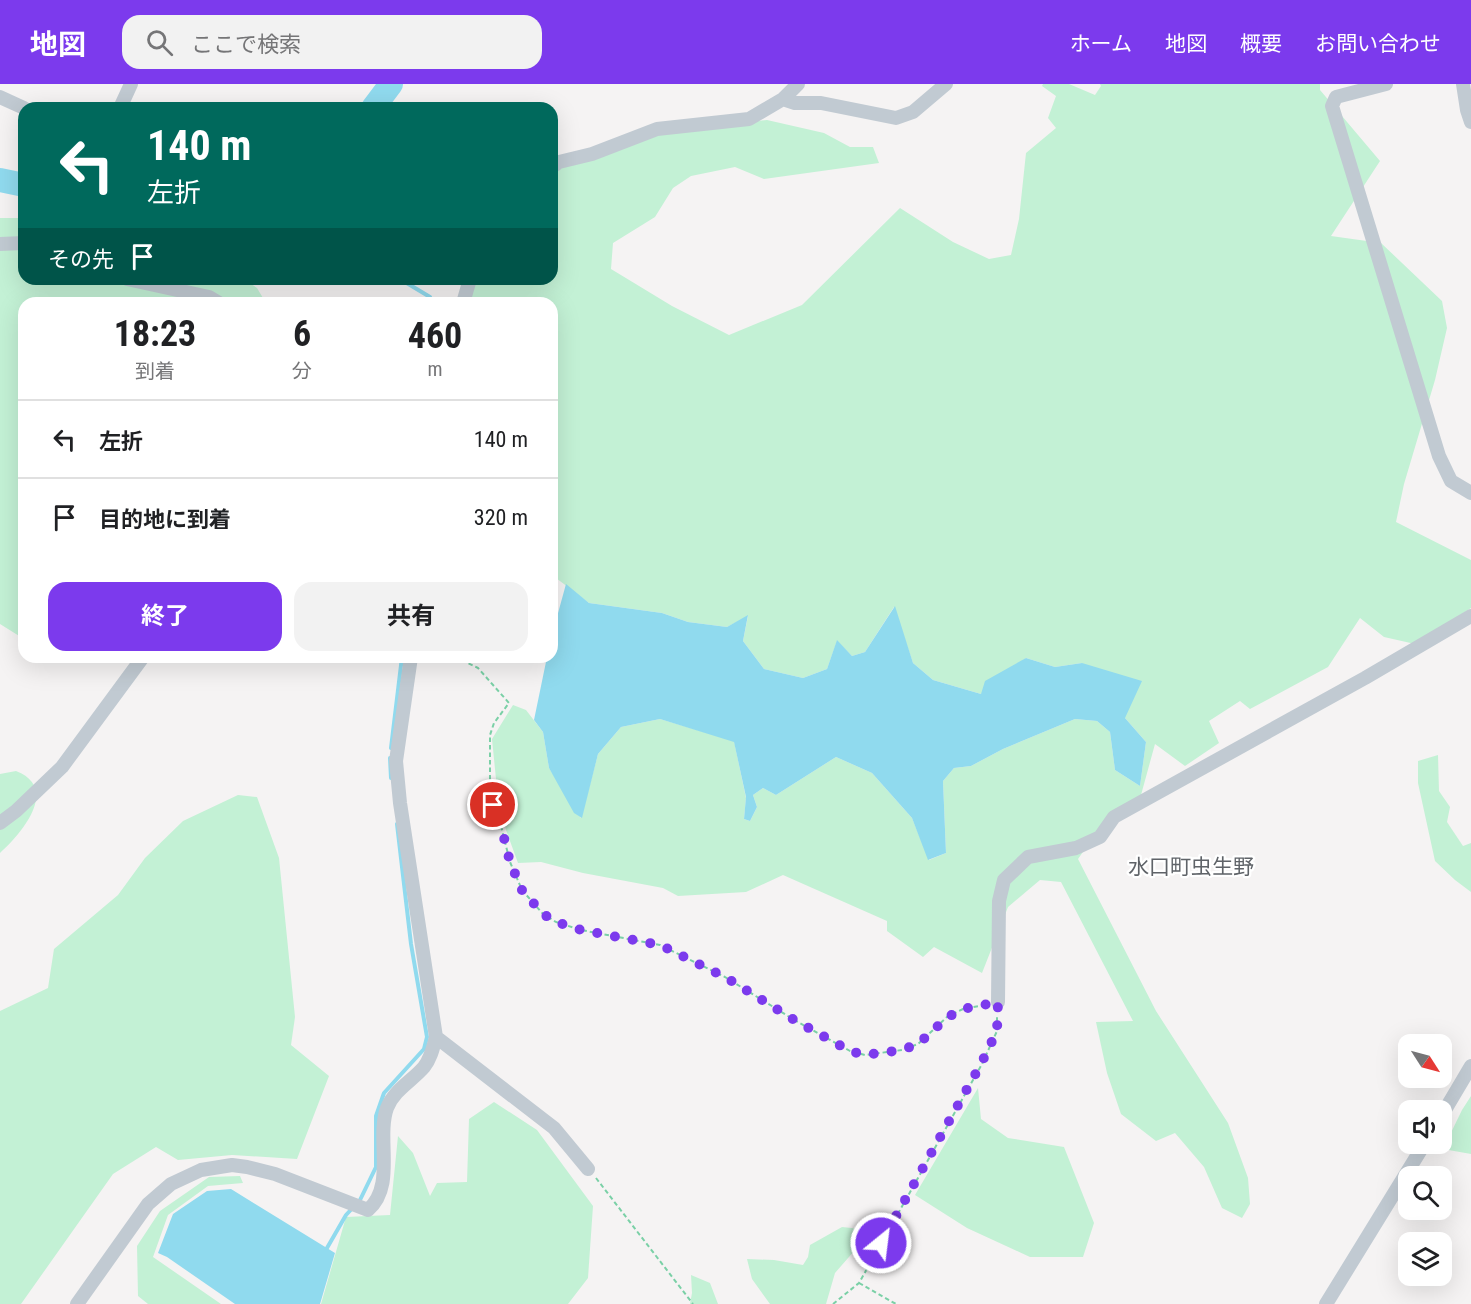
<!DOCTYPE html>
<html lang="ja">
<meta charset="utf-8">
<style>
body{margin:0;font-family:"Roboto Condensed","Noto Sans JP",sans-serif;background:#f2f2f2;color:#202124;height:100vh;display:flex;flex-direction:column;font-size:22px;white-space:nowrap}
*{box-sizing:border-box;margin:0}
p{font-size:20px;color:#757577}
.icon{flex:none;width:33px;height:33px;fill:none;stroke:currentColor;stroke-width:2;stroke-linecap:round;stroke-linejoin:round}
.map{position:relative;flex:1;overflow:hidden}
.panel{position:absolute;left:18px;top:213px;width:540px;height:366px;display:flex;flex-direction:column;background:#fff;border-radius:18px;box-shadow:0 6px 24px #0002}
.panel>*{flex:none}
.hud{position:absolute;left:18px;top:18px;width:540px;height:183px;border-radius:18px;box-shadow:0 6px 24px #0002;background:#00695c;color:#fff;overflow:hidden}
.needle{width:39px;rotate:126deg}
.controls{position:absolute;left:1398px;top:950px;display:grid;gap:12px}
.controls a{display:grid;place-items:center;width:54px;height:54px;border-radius:12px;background:#fff;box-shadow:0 6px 24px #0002;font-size:30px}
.pin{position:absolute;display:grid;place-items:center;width:51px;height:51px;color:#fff;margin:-26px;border:3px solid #fff;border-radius:50%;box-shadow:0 2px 6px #0007}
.me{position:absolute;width:66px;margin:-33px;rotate:29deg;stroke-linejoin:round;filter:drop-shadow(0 0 4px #0008)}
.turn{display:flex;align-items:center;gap:21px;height:126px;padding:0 30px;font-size:27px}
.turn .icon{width:78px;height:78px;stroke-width:2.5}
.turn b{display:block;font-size:42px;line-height:51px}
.then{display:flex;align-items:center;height:57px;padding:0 30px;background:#0003;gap:12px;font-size:22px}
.eta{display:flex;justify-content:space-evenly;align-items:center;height:102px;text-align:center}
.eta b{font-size:36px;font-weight:700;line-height:42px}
.action{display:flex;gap:12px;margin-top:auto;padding:12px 30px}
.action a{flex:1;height:69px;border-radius:18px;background:#7c3aed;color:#fff;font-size:24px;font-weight:700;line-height:69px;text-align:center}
.action a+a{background:#f2f2f2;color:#202124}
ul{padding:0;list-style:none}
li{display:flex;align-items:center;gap:18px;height:78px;padding:0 30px;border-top:2px solid #e0e0e0}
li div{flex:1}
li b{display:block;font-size:22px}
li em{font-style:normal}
header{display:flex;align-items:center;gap:36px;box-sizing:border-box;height:84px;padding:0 30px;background:#7c3aed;color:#fff}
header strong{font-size:28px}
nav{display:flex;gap:33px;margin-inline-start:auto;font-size:21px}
.search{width:420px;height:54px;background:#f2f2f2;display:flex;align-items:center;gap:15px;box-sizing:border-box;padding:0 21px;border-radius:18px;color:#757577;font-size:22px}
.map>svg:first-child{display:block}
</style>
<header>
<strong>地図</strong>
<div class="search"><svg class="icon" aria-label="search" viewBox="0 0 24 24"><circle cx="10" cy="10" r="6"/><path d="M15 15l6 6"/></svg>ここで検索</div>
<nav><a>ホーム</a><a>地図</a><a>概要</a><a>お問い合わせ</a></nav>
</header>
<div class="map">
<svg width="1471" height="1220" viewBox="0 0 1471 1220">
<rect width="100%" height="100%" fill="#f5f3f3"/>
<path fill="#c3f1d5" d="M 1043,0 L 1069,0 L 1095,11 L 1101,2 L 1100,0 L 1320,0 L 1320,6 L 1380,77 L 1331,152 L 1381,159 L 1442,217 L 1447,244 L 1435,296 L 1404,400 L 1396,438 L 1471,476 L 1471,524 L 1415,560 L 1384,553 L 1360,534 L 1328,583 L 1250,625 L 1240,617 L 1209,637 L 1219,659 L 1185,682 L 1155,660 L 1141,711 L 1106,735 L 1078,775 L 1156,927 L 1228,1039 L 1248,1094 L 1250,1120 L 1242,1134 L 1222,1124 L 1204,1083 L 1175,1049 L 1156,1057 L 1121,1030 L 1107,989 L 1096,938 L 1133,937 L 1061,798 L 1040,796 L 1008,823 L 982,889 L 934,863 L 923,873 L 887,847 L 887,837 L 783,791 L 746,808 L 678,812 L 663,804 L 583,789 L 541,778 L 518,779 L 506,746 L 498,715 L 492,655 L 513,621 L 526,626 L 543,648 L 549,684 L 581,734 L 598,670 L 621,643 L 660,635 L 734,657 L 746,714 L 744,735 L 750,737 L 757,723 L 753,711 L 763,704 L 776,711 L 836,673 L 872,689 L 912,734 L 929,776 L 946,769 L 943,697 L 954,684 L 971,682 L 1003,665 L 1075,635 L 1097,637 L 1110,648 L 1115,686 L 1140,702 L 1146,658 L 1125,634 L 1082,579 L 1055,583 L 1026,574 L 981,610 L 933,596 L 913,579 L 894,523 L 865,568 L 852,572 L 837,557 L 827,585 L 803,594 L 764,585 L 743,557 L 748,532 L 727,543 L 688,538 L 662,529 L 589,519 L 552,491 L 552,219 L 468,219 L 475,195 L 552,195 L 552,99 L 560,83 L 669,47 L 767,36 L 824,49 L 850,63 L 873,63 L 879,79 L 764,95 L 735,83 L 691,92 L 673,104 L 655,133 L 613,159 L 611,185 L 672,222 L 729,251 L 802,221 L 900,124 L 953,158 L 989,175 L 1011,171 L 1019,135 L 1026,69 L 1056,44 L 1048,34 L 1056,12 L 1042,2 Z
M 0,134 L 24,134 L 24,195 L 244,195 L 257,204 L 266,219 L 24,219 L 24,555 L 0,540 Z
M 52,573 L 104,573 C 92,579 64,580 52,573 Z
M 1438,671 L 1439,707 L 1450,723 L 1447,738 L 1463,762 L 1471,759 L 1471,808 L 1455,796 L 1435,777 L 1418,699 L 1418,677 Z
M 16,687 C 60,704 22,749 0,769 L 0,690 Z
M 238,711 L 257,713 L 279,774 L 295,933 L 291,961 L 329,992 L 297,1075 L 232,1071 L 178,1076 L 156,1063 L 113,1090 L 21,1220 L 0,1220 L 0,927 L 48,904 L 54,865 L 118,811 L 145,774 L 183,737 Z
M 978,1004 L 981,1035 L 1008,1054 L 1064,1063 L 1094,1139 L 1083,1173 L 1030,1173 L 967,1144 L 915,1111 Z
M 1471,1012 L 1471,1070 L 1443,1065 L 1462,1026 Z
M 494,1018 L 537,1046 L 593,1122 L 588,1194 L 568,1220 L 321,1220 L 346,1133 L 390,1131 L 398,1052 L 413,1069 L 430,1112 L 437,1099 L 467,1098 L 469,1035 Z
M 240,1092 L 243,1099 L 208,1102 L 168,1131 L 153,1173 L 221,1220 L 148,1220 L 138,1212 L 137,1162 L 160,1127 L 209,1093 Z
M 842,1143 L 861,1145 L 862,1158 L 835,1189 L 826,1220 L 770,1220 L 752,1195 L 747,1175 L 774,1176 L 803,1181 L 808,1173 L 810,1161 Z
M 691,1191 L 710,1199 L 718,1220 L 690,1220 L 692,1209 Z"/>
<path fill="#90daee" d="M 566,500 L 589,519 L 662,529 L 688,538 L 727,543 L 748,531 L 743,557 L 764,585 L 803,594 L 827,585 L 837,556 L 852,572 L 865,568 L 895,522 L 913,579 L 933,596 L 981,610 L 985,597 L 1026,574 L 1055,583 L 1082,579 L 1142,597 L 1125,634 L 1146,658 L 1140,702 L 1115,686 L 1110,648 L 1097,637 L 1075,635 L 1003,665 L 971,682 L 954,684 L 943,697 L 946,769 L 928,776 L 912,734 L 872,689 L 836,673 L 776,711 L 763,704 L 753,711 L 757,723 L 750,737 L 744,735 L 746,713 L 734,658 L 660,635 L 621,643 L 598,670 L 582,734 L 574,729 L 549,684 L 543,648 L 534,636 L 547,573 L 552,573 L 552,551 Z
M 231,1105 L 335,1169 L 320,1220 L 235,1220 L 167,1173 L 158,1169 L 173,1130 L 207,1107 Z"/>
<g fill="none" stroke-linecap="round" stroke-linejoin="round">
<path stroke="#90daee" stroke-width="4" d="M 400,195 L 430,213 L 432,219
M 391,664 L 402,573
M 390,674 L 391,694
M 327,1164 L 346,1131 L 360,1116 L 376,1083 L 376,1032 L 384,1009 L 424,965 L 427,953 L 411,860 L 397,740"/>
<path stroke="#90daee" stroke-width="24" d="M 373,24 L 391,0
M 0,96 L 24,101"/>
<path stroke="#7ad0a6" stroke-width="2" stroke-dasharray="4.5 3" stroke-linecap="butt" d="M 455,573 L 478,584 L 509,619 L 494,639 L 490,651 L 490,699 L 493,721 L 500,738 L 510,778 L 522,806 L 543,830 L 556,838 L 581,846 L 660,861 L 725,893 L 796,937 L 850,967 L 865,971 L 902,966 L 918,960 L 948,932 L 963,925 L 985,921
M 596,1094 L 693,1220
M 859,1199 L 896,1220
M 833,1220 L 859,1199 L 982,980 L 997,947 L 997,931"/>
<path stroke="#c1cad2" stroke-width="14" d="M 1386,0 L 1336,13 L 1332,22 L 1439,372 L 1451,397 L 1471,409
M 1463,0 L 1467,26 L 1471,38
M 0,13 L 24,24
M 783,15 L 795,19 L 821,19 L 896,34 L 913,28 L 946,0
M 120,24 L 131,0
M 552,83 L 559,78 L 592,70 L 657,45 L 749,35 L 783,15 L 798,0
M 0,160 L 24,159
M 127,195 L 209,213 L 219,219
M 463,219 L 470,195
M 0,739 L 16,727 L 62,683 L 143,573
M 998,918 L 999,817 L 1004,796 L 1028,773 L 1076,764 L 1100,753 L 1114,733 L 1365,594 L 1471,532
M 436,953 L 554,1044 L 588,1085
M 1442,1031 L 1471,982
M 77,1220 L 148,1120 L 171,1100 L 201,1086 L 232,1081 L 247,1083 L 275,1090 L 368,1126 C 396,1102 376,1055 387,1024 C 394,1006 412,997 424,983 C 431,974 433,964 436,953 L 400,719 L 396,677 L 411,573
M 1326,1220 L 1425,1059"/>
</g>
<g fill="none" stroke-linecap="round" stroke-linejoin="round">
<path stroke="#7c3aed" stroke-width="10" stroke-dasharray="0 18" d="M 493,721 L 500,738 L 510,778 L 522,806 L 543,830 L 556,838 L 581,846 L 660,861 L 725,893 L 796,937 L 850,967 L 865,971 L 902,966 L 918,960 L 948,933 L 963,925 L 998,918 L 997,947 L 981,980 L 881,1159"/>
</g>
<g text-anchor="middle" stroke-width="4.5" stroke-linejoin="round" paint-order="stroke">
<g font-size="21" fill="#5f6368" stroke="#fff">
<text x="1191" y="790">水口町虫生野</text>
</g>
</g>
</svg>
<div class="controls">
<a><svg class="needle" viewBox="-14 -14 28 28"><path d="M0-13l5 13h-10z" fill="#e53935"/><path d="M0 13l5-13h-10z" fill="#757577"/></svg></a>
<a><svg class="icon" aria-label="sound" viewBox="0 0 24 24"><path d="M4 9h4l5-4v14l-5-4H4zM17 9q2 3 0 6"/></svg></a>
<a><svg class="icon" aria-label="search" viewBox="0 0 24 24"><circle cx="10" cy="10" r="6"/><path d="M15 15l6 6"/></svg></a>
<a><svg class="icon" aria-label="layers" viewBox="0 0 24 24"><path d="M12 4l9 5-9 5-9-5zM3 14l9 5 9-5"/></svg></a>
</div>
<div class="pin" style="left:493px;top:721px;background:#d93025"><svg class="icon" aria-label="arrive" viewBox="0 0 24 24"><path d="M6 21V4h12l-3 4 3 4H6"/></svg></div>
<svg class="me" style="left:881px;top:1159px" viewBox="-20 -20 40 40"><circle r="17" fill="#7c3aed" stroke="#fff" stroke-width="3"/><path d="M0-11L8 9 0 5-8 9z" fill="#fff"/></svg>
<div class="hud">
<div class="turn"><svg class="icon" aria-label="left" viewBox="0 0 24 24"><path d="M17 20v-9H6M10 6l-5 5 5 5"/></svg><div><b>140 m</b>左折</div></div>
<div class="then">その先<svg class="icon" aria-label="arrive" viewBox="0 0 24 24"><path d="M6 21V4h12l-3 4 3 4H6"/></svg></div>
</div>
<section class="panel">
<div class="eta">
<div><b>18:23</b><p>到着</p></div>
<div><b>6</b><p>分</p></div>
<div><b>460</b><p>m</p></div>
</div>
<ul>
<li><svg class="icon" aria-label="left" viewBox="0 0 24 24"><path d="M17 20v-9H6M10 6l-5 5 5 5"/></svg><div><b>左折</b></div><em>140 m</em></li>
<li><svg class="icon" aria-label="arrive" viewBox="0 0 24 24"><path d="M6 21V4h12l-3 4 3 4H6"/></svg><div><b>目的地に到着</b></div><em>320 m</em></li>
</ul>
<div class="action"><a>終了</a><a>共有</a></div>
</section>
</div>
